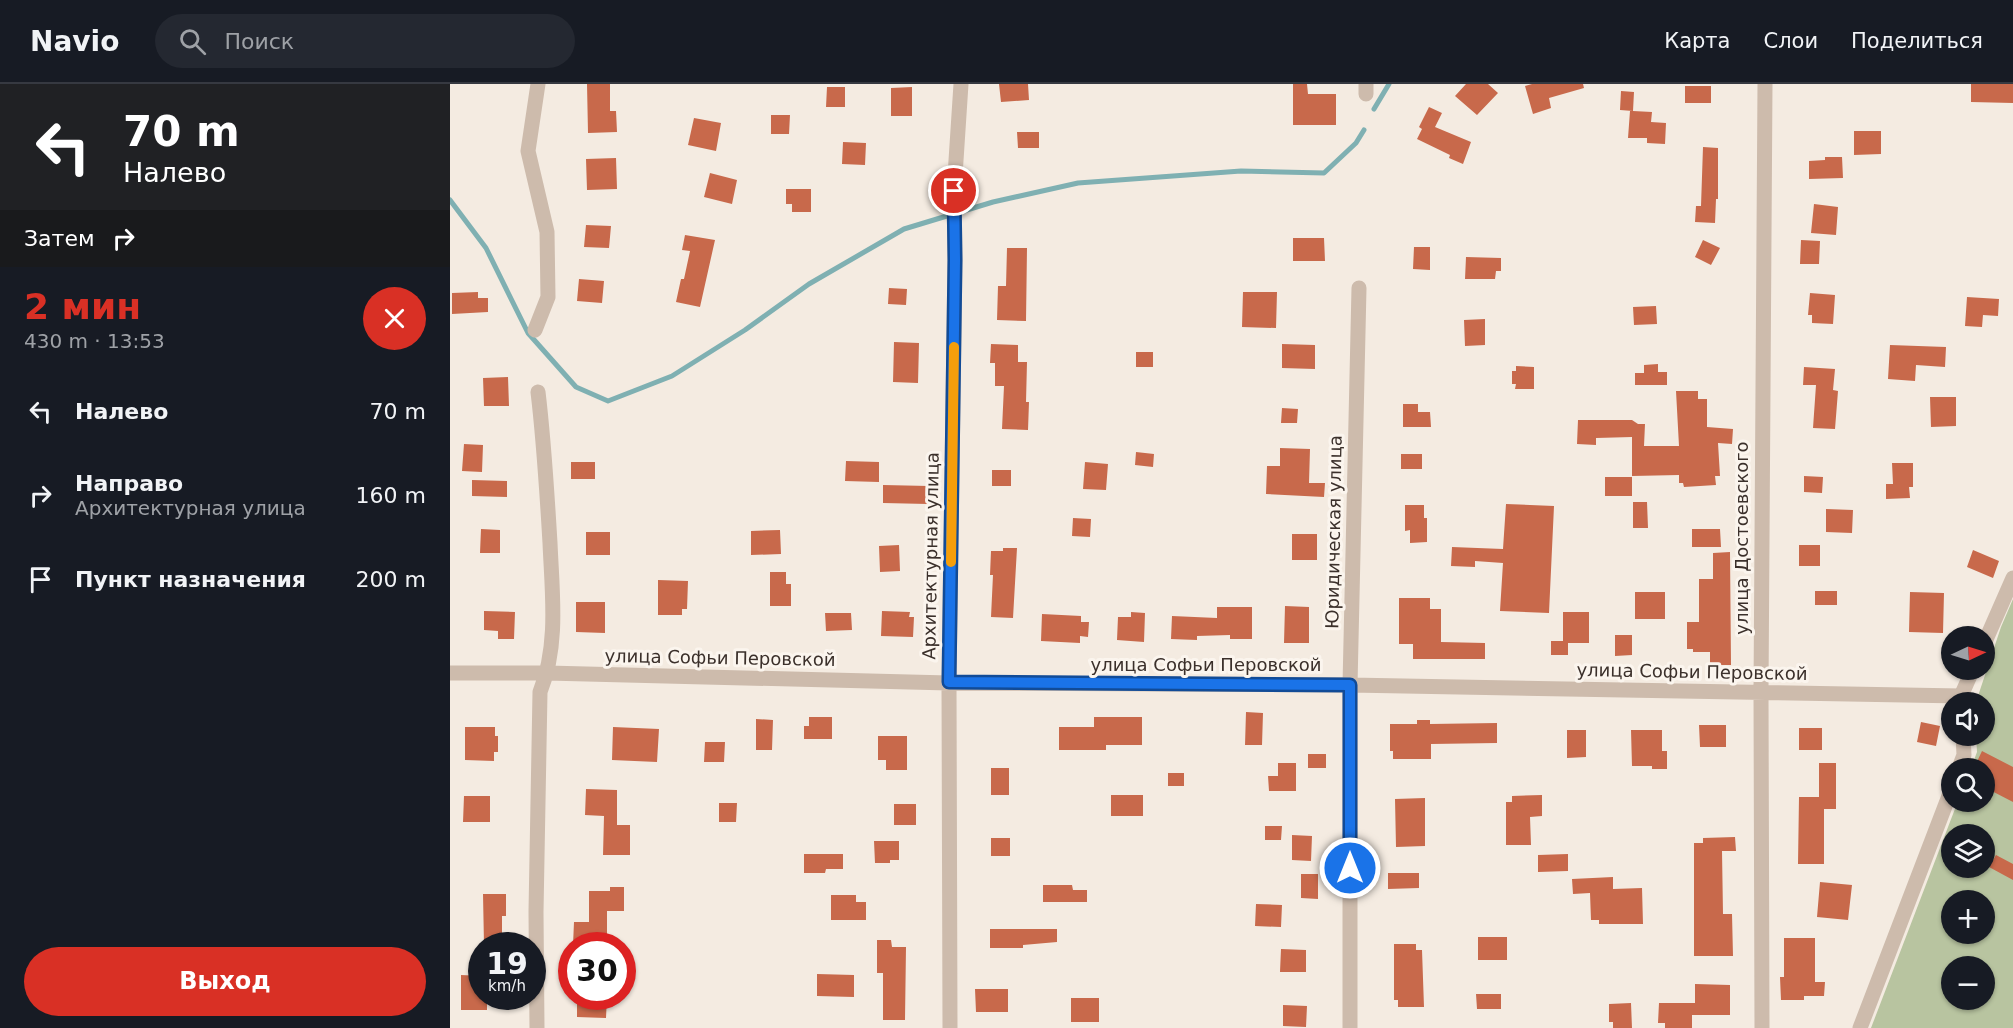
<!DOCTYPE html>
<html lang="ru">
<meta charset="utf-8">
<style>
body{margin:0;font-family:"DejaVu Sans",sans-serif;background:#242831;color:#f1f3f6;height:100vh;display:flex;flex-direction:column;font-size:22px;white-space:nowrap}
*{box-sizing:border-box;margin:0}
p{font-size:20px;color:#9ea1a6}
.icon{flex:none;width:33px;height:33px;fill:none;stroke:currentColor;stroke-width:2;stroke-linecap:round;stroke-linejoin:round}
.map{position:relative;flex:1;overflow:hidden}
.drawer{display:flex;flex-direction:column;background:#171b24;width:450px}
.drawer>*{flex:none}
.top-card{background:#202124;color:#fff;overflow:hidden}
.needle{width:39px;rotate:86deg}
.buttons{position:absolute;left:1491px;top:542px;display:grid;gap:12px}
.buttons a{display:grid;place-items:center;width:54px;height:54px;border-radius:50%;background:#171b24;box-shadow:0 2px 4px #0004;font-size:30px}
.speed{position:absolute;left:18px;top:848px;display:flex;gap:12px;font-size:30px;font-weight:700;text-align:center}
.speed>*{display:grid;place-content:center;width:78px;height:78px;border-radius:50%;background:#171b24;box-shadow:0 2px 4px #0004;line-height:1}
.speed small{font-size:15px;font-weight:400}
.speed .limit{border:9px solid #d22;background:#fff;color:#111}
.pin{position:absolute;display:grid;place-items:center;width:51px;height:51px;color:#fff;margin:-26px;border:3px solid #fff;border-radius:50%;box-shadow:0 2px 6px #0007}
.me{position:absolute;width:66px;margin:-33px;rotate:0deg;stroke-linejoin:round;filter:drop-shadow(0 0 4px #0008)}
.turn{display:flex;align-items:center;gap:21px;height:126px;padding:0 24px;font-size:27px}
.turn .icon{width:78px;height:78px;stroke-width:2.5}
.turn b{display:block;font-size:42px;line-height:51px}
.then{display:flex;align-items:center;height:57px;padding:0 24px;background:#0003;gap:12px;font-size:22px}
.round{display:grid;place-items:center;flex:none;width:63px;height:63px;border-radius:32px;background:#242831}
.overview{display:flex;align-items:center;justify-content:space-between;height:102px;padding:0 24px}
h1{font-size:36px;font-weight:700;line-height:45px;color:#d93025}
.cta{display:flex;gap:12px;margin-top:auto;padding:12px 24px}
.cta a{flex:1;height:69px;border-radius:36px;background:#d93025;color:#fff;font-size:24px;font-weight:700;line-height:69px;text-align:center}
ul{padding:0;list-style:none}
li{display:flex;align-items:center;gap:18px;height:84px;padding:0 24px}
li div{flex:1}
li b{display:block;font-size:22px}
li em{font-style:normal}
header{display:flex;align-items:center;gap:36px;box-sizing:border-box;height:84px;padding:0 30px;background:#171b24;border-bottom:2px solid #363941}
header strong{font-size:28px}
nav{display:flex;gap:33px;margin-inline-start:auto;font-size:21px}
.search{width:420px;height:54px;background:#242831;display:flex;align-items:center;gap:15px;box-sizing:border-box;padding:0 21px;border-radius:33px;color:#9ea1a6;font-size:22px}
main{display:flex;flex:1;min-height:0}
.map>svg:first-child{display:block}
</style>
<header>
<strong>Navio</strong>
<div class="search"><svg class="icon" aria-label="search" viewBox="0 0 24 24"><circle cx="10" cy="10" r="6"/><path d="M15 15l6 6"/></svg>Поиск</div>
<nav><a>Карта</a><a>Слои</a><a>Поделиться</a></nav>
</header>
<main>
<section class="drawer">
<div class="top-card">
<div class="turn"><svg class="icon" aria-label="left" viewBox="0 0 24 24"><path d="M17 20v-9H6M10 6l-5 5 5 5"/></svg><div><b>70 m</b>Налево</div></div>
<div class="then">Затем<svg class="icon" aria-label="right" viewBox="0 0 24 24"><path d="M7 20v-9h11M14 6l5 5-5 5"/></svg></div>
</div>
<div class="overview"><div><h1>2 мин</h1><p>430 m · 13:53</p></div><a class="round" style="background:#d93025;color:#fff"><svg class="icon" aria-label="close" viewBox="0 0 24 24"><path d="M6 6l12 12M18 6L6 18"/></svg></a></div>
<ul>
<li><svg class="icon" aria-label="left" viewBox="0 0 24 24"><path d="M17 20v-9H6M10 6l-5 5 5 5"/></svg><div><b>Налево</b></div><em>70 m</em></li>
<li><svg class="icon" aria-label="right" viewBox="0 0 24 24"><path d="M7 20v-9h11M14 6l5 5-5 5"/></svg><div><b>Направо</b><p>Архитектурная улица</p></div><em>160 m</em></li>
<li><svg class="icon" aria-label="arrive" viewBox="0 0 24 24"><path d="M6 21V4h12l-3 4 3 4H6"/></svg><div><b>Пункт назначения</b></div><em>200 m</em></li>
</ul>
<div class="cta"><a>Выход</a></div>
</section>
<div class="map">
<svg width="1563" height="944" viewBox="0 0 1563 944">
<rect width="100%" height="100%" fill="#f4ebe1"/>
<path fill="#b8c4a0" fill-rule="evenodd" d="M 1563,515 L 1563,944 L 1421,944 L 1508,717 L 1534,717 L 1534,684 L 1521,684 L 1527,668 L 1526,651 L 1534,651 L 1534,618 L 1526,618 L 1551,543 ZM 1502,750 L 1534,750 L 1534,783 L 1502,783 ZM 1502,816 L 1534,816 L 1534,849 L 1502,849 ZM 1502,882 L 1534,882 L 1534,915 L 1502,915 Z"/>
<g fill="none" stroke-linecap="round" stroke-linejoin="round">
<path stroke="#7fb0b2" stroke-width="5" d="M 924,25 L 939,0
M 0,116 L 36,164 L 78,249 L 126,303 L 158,317 L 222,292 L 295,246 L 359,200 L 454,145 L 543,118 L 628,99 L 791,87 L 874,89 L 906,59 L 914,46"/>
</g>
<path fill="#c8694b" d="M 137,0 L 160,0 L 160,27 L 166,27 L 167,48 L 138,49 Z
M 549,0 L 578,0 L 579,16 L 551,18 Z
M 843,0 L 857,0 L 858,10 L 886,10 L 886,41 L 843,41 Z
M 1016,0 L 1038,0 L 1048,9 L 1027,31 L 1005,12 Z
M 1082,0 L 1133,0 L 1134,4 L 1099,14 L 1101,24 L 1083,30 L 1075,2 Z
M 1521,0 L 1563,0 L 1563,19 L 1521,18 Z
M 1235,2 L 1261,2 L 1261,19 L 1235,19 Z
M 377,3 L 395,3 L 395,23 L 376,23 Z
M 462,3 L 462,32 L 441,32 L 441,4 Z
M 1171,7 L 1184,8 L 1183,27 L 1202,28 L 1201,38 L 1216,39 L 1215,60 L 1197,59 L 1197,54 L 1178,54 L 1180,27 L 1183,27 L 1170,26 Z
M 979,23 L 992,29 L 985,43 L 1021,58 L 1013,80 L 999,74 L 1000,71 L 967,55 L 972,45 L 969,43 Z
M 321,31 L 340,31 L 339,50 L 321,50 Z
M 244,34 L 271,39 L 266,67 L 238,61 Z
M 1404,47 L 1431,47 L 1431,70 L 1404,71 Z
M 567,48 L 589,48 L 589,64 L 568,64 Z
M 393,58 L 416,59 L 415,81 L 392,80 Z
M 1253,63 L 1268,64 L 1268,115 L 1266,115 L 1265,139 L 1245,138 L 1246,122 L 1251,122 Z
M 1375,73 L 1392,73 L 1393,94 L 1359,95 L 1359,77 L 1375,76 Z
M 166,74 L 167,105 L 137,106 L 136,75 Z
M 260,89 L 287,96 L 282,120 L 254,113 Z
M 336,105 L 361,105 L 361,128 L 342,128 L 342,120 L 336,120 Z
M 1364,120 L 1388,123 L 1386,151 L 1361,149 Z
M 136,141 L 161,142 L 159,164 L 134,163 Z
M 235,151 L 265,156 L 250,223 L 226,218 L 231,195 L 234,195 L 240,167 L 232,166 Z
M 843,154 L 874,154 L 875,177 L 843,177 Z
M 1253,156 L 1270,164 L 1261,181 L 1245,173 Z
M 1351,156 L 1370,157 L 1369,180 L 1350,180 Z
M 964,163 L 980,163 L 980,186 L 963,185 Z
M 557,164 L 577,164 L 576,237 L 547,236 L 548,202 L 556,202 Z
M 1016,173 L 1051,174 L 1051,187 L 1046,187 L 1045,195 L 1015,195 Z
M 129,195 L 154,197 L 152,219 L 127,217 Z
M 439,204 L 457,205 L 456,221 L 438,220 Z
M 28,208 L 28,214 L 38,214 L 38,228 L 2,230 L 2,209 Z
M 793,208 L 827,208 L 826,244 L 792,243 Z
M 1360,209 L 1385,211 L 1383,240 L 1362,239 L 1362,231 L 1358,231 Z
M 1517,213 L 1549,215 L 1548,232 L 1533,231 L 1532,243 L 1515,242 Z
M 1206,222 L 1207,240 L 1184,241 L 1183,223 Z
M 1035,235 L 1035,261 L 1015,262 L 1014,236 Z
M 444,258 L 469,259 L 468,299 L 443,298 Z
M 541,260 L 568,261 L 568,278 L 577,278 L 576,318 L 579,318 L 578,346 L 552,345 L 554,302 L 545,302 L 545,279 L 540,279 Z
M 832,260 L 865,261 L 865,285 L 832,284 Z
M 1440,261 L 1496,263 L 1495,283 L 1466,281 L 1465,297 L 1438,295 Z
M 686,268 L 703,268 L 703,283 L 686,283 Z
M 1208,280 L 1208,288 L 1217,288 L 1217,301 L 1185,301 L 1185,289 L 1194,289 L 1194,281 Z
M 1066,282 L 1084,283 L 1084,305 L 1065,305 L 1066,300 L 1062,300 L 1062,287 L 1066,287 Z
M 1354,283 L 1385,285 L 1383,306 L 1388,307 L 1385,345 L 1363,344 L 1366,301 L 1353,301 Z
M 58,293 L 59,322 L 34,322 L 33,294 Z
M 1226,307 L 1248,307 L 1248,315 L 1257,315 L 1257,343 L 1283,345 L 1282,360 L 1268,359 L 1270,392 L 1265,392 L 1266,401 L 1234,403 L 1233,399 L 1229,399 L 1229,391 L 1182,392 L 1182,353 L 1146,354 L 1146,361 L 1127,360 L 1128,336 L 1182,336 L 1188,340 L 1195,340 L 1194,362 L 1229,362 Z
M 1480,313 L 1506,313 L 1506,342 L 1481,343 Z
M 953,320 L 968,320 L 968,328 L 980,328 L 981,343 L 953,343 Z
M 832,324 L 848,325 L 847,339 L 831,339 Z
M 14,360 L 33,361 L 32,388 L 12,387 Z
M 830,364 L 860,365 L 859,399 L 875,399 L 874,413 L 816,410 L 817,382 L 830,382 Z
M 686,368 L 704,370 L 703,383 L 685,381 Z
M 951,370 L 972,370 L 972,385 L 951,385 Z
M 396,377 L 429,378 L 429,398 L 395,397 Z
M 121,378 L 145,378 L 145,395 L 121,395 Z
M 635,378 L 658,380 L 656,406 L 633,405 Z
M 1442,379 L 1463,379 L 1463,403 L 1459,403 L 1460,414 L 1436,415 L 1436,400 L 1443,400 Z
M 542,386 L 561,386 L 561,402 L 542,402 Z
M 1354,392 L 1373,393 L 1372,409 L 1354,408 Z
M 1155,393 L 1182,393 L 1182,412 L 1155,412 Z
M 22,396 L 57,397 L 57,413 L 22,412 Z
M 433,401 L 479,402 L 478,420 L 433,419 Z
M 1183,418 L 1197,418 L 1198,444 L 1183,444 Z
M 1056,420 L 1104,422 L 1099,529 L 1050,527 L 1053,479 L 1025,477 L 1025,483 L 1001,482 L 1002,463 L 1053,465 Z
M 955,421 L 974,421 L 974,434 L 977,434 L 977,458 L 960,459 L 960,446 L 955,447 Z
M 1376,425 L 1403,426 L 1402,449 L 1376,448 Z
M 623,434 L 641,435 L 640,453 L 622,452 Z
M 31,445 L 50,446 L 50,469 L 30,469 Z
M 1242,445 L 1270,445 L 1271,463 L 1242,463 Z
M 330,446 L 331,470 L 301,471 L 301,447 Z
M 136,448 L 160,448 L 160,471 L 136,471 Z
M 842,450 L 867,450 L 867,476 L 842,476 Z
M 449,461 L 450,487 L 430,488 L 429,462 Z
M 1349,461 L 1370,461 L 1370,482 L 1349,482 Z
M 553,464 L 567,464 L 563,534 L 541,533 L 543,491 L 540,491 L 541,467 L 553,467 Z
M 1523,466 L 1549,477 L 1543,494 L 1517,483 Z
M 1280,468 L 1281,581 L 1260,581 L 1260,568 L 1243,568 L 1243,565 L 1237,565 L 1237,538 L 1249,538 L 1249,495 L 1263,495 L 1263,469 Z
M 320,488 L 336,488 L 336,500 L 341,500 L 341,522 L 320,522 Z
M 208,496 L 238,497 L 237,525 L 232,525 L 232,531 L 208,531 Z
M 1365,507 L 1387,507 L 1387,521 L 1365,521 Z
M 1185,508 L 1215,508 L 1215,535 L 1185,535 Z
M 1460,508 L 1494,509 L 1493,549 L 1459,548 Z
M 949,514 L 980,514 L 980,525 L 991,525 L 991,558 L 1035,559 L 1035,575 L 963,575 L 963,560 L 949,560 Z
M 126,518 L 155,518 L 155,549 L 126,548 Z
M 835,522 L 859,523 L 859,559 L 834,559 Z
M 767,523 L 802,523 L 802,555 L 780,555 L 780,551 L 747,552 L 747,556 L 721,555 L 722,532 L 767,534 Z
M 34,527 L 65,528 L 64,555 L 48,555 L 48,547 L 34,546 Z
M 432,527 L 460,528 L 459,533 L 464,533 L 463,553 L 431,552 Z
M 681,528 L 695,529 L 694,558 L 667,556 L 668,533 L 681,533 Z
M 1113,528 L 1139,528 L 1139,559 L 1118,559 L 1118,571 L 1101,571 L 1101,557 L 1113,557 Z
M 375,529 L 401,529 L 402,546 L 376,547 Z
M 592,530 L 631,532 L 631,538 L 639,538 L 638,553 L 630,552 L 630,559 L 591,557 Z
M 1165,551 L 1182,551 L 1182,571 L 1165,572 Z
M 796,628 L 813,629 L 812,661 L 795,661 Z
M 359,633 L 382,633 L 382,655 L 354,655 L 354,642 L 359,642 Z
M 644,633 L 692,633 L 692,661 L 656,661 L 656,666 L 609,666 L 609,643 L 644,643 Z
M 306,635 L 323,636 L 322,666 L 306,666 Z
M 967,636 L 980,636 L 980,640 L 1047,639 L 1047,659 L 981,660 L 981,675 L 943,675 L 943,667 L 940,667 L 940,640 L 967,640 Z
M 1471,638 L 1490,642 L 1486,662 L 1467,658 Z
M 1249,641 L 1276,641 L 1276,663 L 1250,663 Z
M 15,643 L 45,643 L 45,652 L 48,652 L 48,668 L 44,668 L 44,677 L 15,676 Z
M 163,643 L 209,645 L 207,678 L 162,676 Z
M 1349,644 L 1372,644 L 1372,666 L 1349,666 Z
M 1117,646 L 1136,646 L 1136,673 L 1117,674 Z
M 1181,646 L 1212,646 L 1212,667 L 1217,667 L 1217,685 L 1202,685 L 1202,682 L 1182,682 Z
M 428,652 L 457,652 L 457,686 L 436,686 L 436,676 L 428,676 Z
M 255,658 L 275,658 L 274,678 L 254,678 Z
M 1532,667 L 1563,683 L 1563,718 L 1534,703 L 1534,684 L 1524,684 Z
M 858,670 L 876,670 L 876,684 L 858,684 Z
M 828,679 L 846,679 L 846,707 L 819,707 L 818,692 L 828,692 Z
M 1369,679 L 1386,679 L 1386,725 L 1374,725 L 1374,780 L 1348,780 L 1349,713 L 1369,713 Z
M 541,684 L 559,684 L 559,711 L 541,711 Z
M 718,689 L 734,689 L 734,702 L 718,702 Z
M 136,705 L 167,706 L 167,741 L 180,741 L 180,771 L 153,771 L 154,732 L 135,731 Z
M 661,711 L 693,711 L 693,732 L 661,732 Z
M 1092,711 L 1092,732 L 1080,733 L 1081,761 L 1056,761 L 1056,718 L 1062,718 L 1062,712 Z
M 14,712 L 40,712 L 40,738 L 13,738 Z
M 975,714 L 975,762 L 946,763 L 945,715 Z
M 269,719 L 287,719 L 286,738 L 269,738 Z
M 444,720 L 466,720 L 466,741 L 444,741 Z
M 815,742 L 832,742 L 831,756 L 815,756 Z
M 842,751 L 862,752 L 861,777 L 842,776 Z
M 1285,753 L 1286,767 L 1272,767 L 1273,830 L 1282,830 L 1283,872 L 1244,872 L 1244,759 L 1253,759 L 1253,754 Z
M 541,754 L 560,754 L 560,772 L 541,772 Z
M 424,757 L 449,757 L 449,776 L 440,776 L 440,779 L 425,779 Z
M 354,770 L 393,770 L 393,785 L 376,785 L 375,789 L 354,789 Z
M 1118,770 L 1118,787 L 1088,788 L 1088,771 Z
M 1546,771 L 1563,780 L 1563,796 L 1539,783 Z
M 938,789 L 969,789 L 969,804 L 938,805 Z
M 851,790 L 868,790 L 868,815 L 851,814 Z
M 1163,793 L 1163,805 L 1192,804 L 1193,840 L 1149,840 L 1149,836 L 1141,836 L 1140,809 L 1123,810 L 1122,795 Z
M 1370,798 L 1402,801 L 1398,836 L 1367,833 Z
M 593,801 L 622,801 L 623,806 L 637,806 L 637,818 L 593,818 Z
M 160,803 L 174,803 L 174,827 L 157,827 L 157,861 L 123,861 L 124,838 L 139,838 L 139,807 L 160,807 Z
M 33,810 L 56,810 L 56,832 L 52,832 L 52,861 L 34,861 Z
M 381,811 L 406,811 L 406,818 L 416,818 L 416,836 L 381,836 Z
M 806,820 L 832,821 L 831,843 L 805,842 Z
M 540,845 L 607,845 L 607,858 L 573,861 L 573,864 L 540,864 Z
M 1028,853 L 1057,853 L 1057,876 L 1028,876 Z
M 1334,854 L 1365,854 L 1365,898 L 1375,898 L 1374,912 L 1354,912 L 1354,916 L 1331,916 L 1330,893 L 1334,893 Z
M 427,856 L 441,856 L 442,863 L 456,863 L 455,936 L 433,936 L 433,889 L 427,889 Z
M 944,860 L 966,860 L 966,866 L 972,866 L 974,923 L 948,923 L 948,916 L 944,916 Z
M 831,865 L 856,866 L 856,888 L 830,888 Z
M 367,890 L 404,891 L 404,913 L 367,912 Z
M 11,891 L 32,892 L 32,912 L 37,912 L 37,926 L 11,926 Z
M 1245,900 L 1280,901 L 1280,931 L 1242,931 L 1242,944 L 1215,944 L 1215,939 L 1208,939 L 1209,919 L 1245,919 Z
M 525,905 L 558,905 L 558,928 L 526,928 Z
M 1026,910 L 1051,910 L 1051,925 L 1027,925 Z
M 127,912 L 157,912 L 156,934 L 127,933 Z
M 621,914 L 649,914 L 649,938 L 621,938 Z
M 1181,919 L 1182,944 L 1163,944 L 1163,938 L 1159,938 L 1159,920 Z
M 833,921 L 857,922 L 856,943 L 833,942 Z"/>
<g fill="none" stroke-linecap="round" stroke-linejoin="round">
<path stroke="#cdbbac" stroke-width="15" d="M 916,0 L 916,10
M 85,246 L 98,213 L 97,148 L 78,67 L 88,0
M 1534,560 L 1563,494
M 0,589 L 97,589 L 499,599 L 900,601 L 1511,612
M 1512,618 L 1511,612 L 1523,585
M 1509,684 L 1514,671 L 1513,651
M 87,944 L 86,828 L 90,608 C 109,561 102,508 100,459 C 97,408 94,358 88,308
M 500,944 L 499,599 L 505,176 L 504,107 L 511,0
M 900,944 L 900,601 L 909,204
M 1312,944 L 1311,608 L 1315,0
M 1410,944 L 1502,704"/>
</g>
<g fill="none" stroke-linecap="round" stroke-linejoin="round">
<defs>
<path id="route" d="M 504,107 L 505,176 L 499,598 L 900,601 L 900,784"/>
</defs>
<use href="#route" stroke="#114b97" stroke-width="15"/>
<use href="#route" stroke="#1a73e8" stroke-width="10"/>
<path stroke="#f59e0b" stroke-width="10" d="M 501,478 L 504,263"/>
</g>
<g text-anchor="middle" stroke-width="6" stroke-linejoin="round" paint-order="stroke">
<g font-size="18" fill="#3b302b" stroke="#fbf5ee">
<text transform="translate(884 448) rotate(-89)" y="6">Юридическая улица</text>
<text transform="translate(1292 454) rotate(-90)" y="6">улица Достоевского</text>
<text transform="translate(481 472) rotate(-89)" y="6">Архитектурная улица</text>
<text transform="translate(270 574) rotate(1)" y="6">улица Софьи Перовской</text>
<text x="756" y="587">улица Софьи Перовской</text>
<text transform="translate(1242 588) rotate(1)" y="6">улица Софьи Перовской</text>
</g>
</g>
</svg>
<div class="buttons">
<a><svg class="needle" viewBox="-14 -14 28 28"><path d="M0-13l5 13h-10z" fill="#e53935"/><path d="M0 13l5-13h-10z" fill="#9ea1a6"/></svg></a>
<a><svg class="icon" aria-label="sound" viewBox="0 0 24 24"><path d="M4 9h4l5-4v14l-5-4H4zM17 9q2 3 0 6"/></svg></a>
<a><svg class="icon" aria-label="search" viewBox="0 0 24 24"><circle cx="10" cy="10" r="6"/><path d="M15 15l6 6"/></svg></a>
<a><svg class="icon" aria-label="layers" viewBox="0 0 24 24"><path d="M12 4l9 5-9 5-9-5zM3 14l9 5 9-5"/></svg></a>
<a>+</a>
<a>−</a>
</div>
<div class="speed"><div>19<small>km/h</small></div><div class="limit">30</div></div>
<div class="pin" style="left:504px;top:107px;background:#d93025"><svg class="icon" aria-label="arrive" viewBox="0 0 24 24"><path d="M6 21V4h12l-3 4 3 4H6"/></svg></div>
<svg class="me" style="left:900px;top:784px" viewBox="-20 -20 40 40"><circle r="17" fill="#1a73e8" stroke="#fff" stroke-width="3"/><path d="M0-11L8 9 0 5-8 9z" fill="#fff"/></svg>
</div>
</main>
